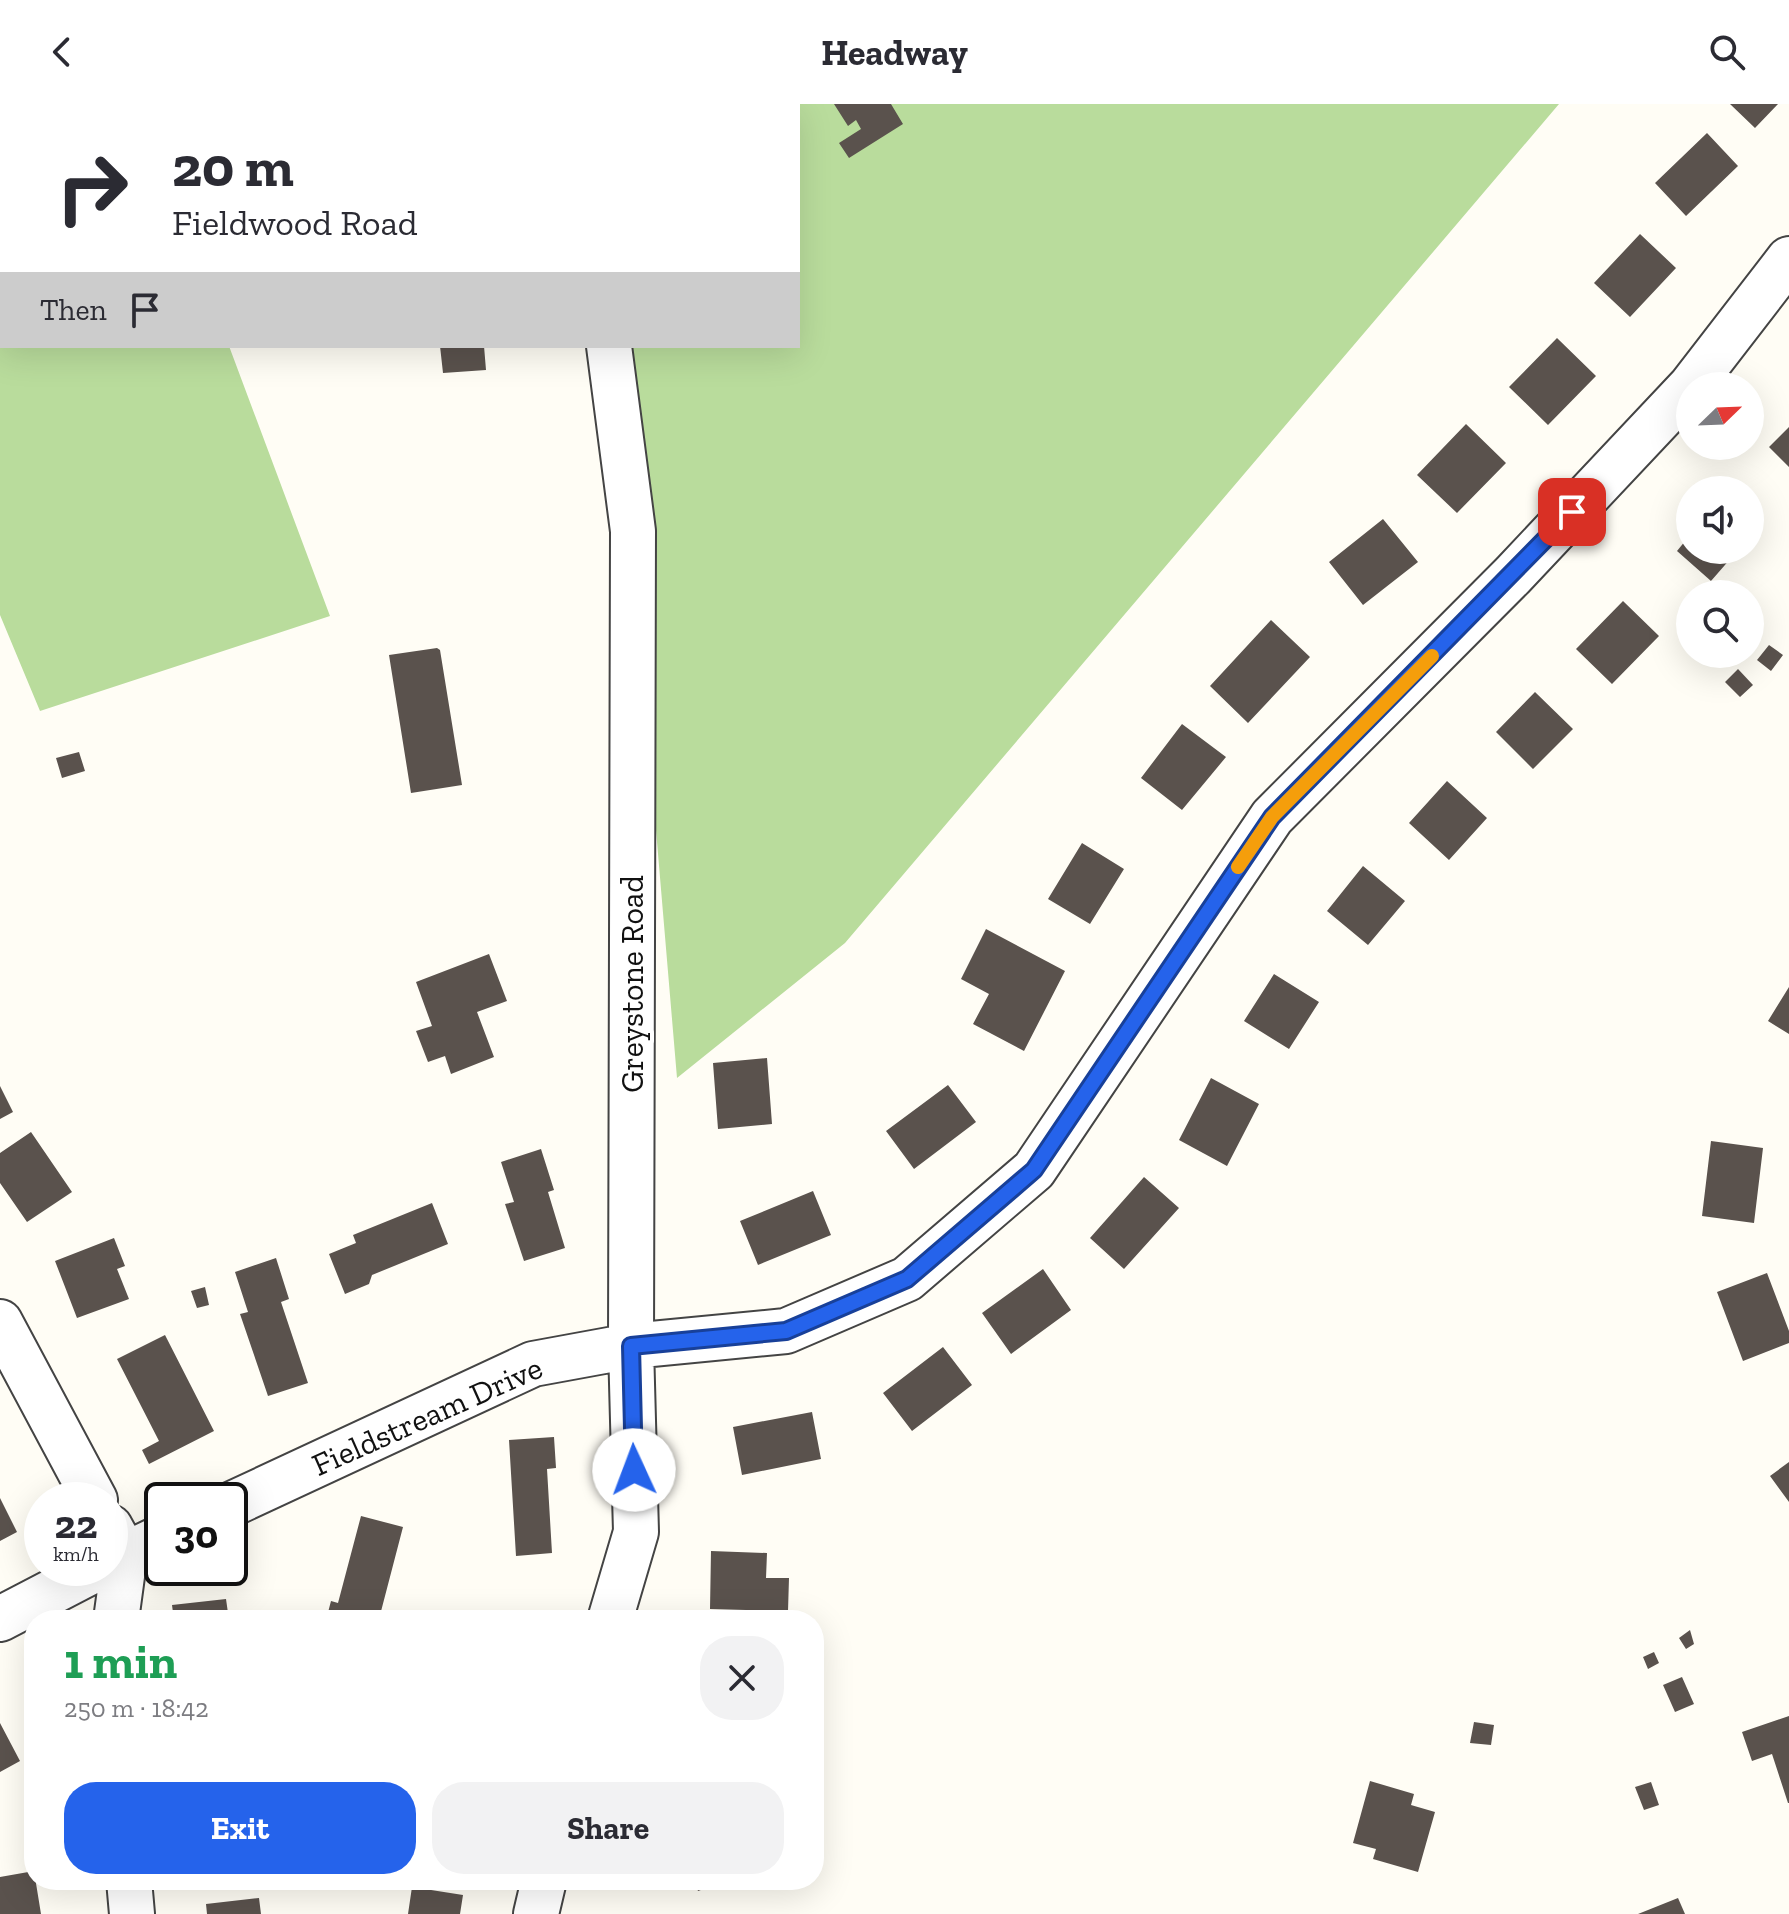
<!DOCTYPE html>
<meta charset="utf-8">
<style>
body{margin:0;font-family:"Zilla Slab",serif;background:#f2f2f3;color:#2b2b33;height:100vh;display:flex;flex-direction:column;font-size:30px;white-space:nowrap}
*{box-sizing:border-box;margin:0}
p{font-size:26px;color:#7c7c81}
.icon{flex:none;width:44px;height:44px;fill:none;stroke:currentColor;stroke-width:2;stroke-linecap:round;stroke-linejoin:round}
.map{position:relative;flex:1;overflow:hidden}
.panel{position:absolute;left:24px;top:1506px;width:800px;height:280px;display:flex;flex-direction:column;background:#fff;border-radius:32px;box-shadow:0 8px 32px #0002}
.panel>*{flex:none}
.top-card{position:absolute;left:0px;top:0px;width:800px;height:244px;box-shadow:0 8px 32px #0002;background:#fff;color:#2b2b33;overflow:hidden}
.needle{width:52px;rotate:67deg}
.fabs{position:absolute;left:1676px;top:268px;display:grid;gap:16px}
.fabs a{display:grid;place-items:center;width:88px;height:88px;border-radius:50%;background:#fff;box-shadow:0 8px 32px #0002;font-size:40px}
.speed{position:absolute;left:24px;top:1378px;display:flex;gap:16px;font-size:40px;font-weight:700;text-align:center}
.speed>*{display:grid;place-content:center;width:104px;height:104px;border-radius:50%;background:#fff;box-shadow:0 8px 32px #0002;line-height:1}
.speed small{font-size:20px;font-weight:400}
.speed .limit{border:4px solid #111;border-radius:12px;background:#fff;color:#111}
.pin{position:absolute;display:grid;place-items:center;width:68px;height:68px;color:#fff;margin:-34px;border-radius:16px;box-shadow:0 4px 12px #0006}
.me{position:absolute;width:88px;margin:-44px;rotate:358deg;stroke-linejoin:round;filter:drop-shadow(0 0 6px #0008)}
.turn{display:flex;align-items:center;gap:28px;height:168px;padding:0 40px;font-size:36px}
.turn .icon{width:104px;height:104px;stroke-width:2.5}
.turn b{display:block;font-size:56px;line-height:68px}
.then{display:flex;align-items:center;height:76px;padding:0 40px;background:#0003;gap:16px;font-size:30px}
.round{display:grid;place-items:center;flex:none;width:84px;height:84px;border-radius:32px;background:#f2f2f3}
.head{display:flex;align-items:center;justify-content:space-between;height:136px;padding:0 40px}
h1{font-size:48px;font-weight:700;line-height:60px;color:#1e9e55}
.primary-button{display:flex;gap:16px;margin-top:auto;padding:16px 40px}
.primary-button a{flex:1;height:92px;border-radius:32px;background:#2563eb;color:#fff;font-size:32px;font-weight:700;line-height:92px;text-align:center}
.primary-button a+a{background:#f2f2f3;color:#2b2b33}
header{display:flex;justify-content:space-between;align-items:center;height:104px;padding:0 40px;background:#fff;font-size:36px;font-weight:700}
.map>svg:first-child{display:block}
</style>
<header><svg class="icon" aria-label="back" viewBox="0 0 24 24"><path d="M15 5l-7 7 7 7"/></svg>Headway<svg class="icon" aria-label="search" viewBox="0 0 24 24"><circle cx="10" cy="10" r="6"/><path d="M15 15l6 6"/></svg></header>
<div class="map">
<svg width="1789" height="1810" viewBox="0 0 1789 1810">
<rect width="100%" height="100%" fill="#fffdf5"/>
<path fill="#b9dc9c" d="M 0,0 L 432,0 L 2,2 L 2,242 L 229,242 L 330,512 L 40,607 L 0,511 Z
M 544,0 L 1559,0 L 845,839 L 677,974 L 615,242 L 798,242 L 798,2 Z"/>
<path fill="#5a524d" d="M 834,0 L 891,0 L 903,20 L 849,54 L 839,39 L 861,25 L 856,16 L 848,22 Z
M 1730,0 L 1778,0 L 1755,24 Z
M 1707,29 L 1738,62 L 1686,112 L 1655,79 Z
M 1640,130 L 1676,164 L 1630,213 L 1594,179 Z
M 1557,234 L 1596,272 L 1548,321 L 1509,283 Z
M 440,242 L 484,242 L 486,266 L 443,269 Z
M 1466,320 L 1506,359 L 1457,409 L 1417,371 Z
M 1789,323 L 1789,363 L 1769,343 Z
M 1383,415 L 1418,458 L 1363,501 L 1329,458 Z
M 1690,431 L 1690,446 L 1738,446 L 1711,477 L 1677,447 Z
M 1623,497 L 1659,532 L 1612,580 L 1576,545 Z
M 1271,516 L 1310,553 L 1248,619 L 1210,582 Z
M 1769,541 L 1783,551 L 1771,567 L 1757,556 Z
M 437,544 L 440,546 L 462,681 L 411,689 L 389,551 Z
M 1738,565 L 1753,581 L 1740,593 L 1725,578 Z
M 1535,588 L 1573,625 L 1533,665 L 1496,628 Z
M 1182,620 L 1226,653 L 1182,706 L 1141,674 Z
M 79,648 L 85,667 L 62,674 L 56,654 Z
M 1447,677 L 1487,714 L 1449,756 L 1409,719 Z
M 1082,739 L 1124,765 L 1090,820 L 1048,795 Z
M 1363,762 L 1405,797 L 1368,841 L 1327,807 Z
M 986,825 L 1065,867 L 1024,947 L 973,920 L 989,890 L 961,875 Z
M 489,850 L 507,897 L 477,908 L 494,953 L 451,970 L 445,952 L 428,958 L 416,927 L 432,922 L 416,878 Z
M 1274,870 L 1319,898 L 1289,945 L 1244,917 Z
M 1789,883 L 1789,930 L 1768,917 Z
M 767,954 L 772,1020 L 718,1025 L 713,959 Z
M 1211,974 L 1259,1000 L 1227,1062 L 1179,1036 Z
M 948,981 L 976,1018 L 914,1065 L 886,1027 Z
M 0,982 L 13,1008 L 0,1015 Z
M 31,1028 L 72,1088 L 27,1118 L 0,1079 L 0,1049 Z
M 1711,1037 L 1763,1044 L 1754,1119 L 1702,1112 Z
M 541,1045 L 554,1086 L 548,1088 L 565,1144 L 524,1157 L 505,1100 L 514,1098 L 501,1058 Z
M 1144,1073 L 1179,1104 L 1124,1165 L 1090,1134 Z
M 813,1087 L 831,1131 L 758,1161 L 740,1117 Z
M 432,1099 L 448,1140 L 372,1171 L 369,1180 L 345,1190 L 329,1150 L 356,1139 L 353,1131 Z
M 114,1134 L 125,1162 L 117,1165 L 129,1195 L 77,1214 L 55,1157 Z
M 276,1154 L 289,1195 L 281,1198 L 308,1279 L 268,1292 L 240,1210 L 248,1208 L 235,1168 Z
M 1043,1165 L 1071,1206 L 1011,1250 L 982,1209 Z
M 1767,1169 L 1789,1227 L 1789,1239 L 1743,1257 L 1717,1188 Z
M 205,1183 L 209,1201 L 197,1204 L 191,1187 Z
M 165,1231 L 214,1327 L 149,1360 L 142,1346 L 159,1337 L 117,1255 Z
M 943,1243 L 972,1281 L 912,1327 L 883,1289 Z
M 812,1308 L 821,1355 L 742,1371 L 733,1323 Z
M 554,1333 L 556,1364 L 547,1365 L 552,1449 L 516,1452 L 509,1336 Z
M 1789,1358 L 1789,1398 L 1770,1372 Z
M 0,1394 L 17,1428 L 0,1437 Z
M 361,1412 L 403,1423 L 379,1515 L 370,1512 L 369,1516 L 326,1516 L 331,1497 L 338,1499 Z
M 711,1447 L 767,1449 L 766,1474 L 789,1474 L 788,1507 L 710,1505 Z
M 226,1495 L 229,1516 L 174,1516 L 172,1501 Z
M 1690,1526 L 1694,1540 L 1686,1545 L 1679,1534 Z
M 1654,1548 L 1659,1559 L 1648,1565 L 1643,1553 Z
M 1682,1573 L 1694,1600 L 1675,1608 L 1663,1581 Z
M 1789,1612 L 1789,1699 L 1788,1699 L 1772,1650 L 1752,1657 L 1742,1628 Z
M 1474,1618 L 1494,1621 L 1491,1641 L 1470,1639 Z
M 0,1619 L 20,1657 L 0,1668 Z
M 1370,1677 L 1414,1690 L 1411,1701 L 1435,1708 L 1418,1768 L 1373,1755 L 1376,1745 L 1353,1739 Z
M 1651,1678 L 1659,1701 L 1644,1706 L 1635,1683 Z
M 34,1767 L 41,1810 L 0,1810 L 0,1773 Z
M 694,1776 L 729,1776 L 698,1787 Z
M 412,1783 L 463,1791 L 460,1810 L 408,1810 Z
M 259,1794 L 261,1810 L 207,1810 L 206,1800 Z
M 1678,1794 L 1685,1810 L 1638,1810 Z"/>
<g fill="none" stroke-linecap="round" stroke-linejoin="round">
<defs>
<path id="minor" d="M 609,242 L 633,427 L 631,1242 L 636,1428 L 610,1516
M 1691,282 L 1789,155
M 0,1218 L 95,1396
M 230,1401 L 533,1260 L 631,1242 L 786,1227 L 907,1175 L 1034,1066 L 1272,713 L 1513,471 L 1690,283
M 110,1423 L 125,1450 L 116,1516
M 110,1458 L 162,1433
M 0,1515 L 98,1464
M 129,1776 L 132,1810
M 536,1810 L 544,1776"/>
</defs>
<use href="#minor" stroke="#444" stroke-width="48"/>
<use href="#minor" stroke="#fff" stroke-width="44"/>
</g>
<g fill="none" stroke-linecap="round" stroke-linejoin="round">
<defs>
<path id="route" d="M 634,1366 L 631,1242 L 786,1227 L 907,1175 L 1034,1066 L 1272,713 L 1572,408"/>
</defs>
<use href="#route" stroke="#184099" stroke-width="20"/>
<use href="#route" stroke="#2563eb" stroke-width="14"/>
<path stroke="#f59e0b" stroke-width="14" d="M 1238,763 L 1272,713 L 1432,552"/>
</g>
<g text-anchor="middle" stroke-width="8" stroke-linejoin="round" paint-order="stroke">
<g font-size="32" fill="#111" stroke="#fff">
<text transform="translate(632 880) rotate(-90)" y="11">Greystone Road</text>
<text transform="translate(427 1312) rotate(-24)" y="11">Fieldstream Drive</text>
</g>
</g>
</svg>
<div class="fabs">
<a><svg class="needle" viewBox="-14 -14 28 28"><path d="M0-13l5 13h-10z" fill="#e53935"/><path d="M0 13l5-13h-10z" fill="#7c7c81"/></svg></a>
<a><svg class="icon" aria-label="sound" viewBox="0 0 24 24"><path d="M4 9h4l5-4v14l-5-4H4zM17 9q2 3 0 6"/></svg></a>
<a><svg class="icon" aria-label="search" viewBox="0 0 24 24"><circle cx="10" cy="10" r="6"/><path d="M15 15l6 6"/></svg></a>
</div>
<div class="speed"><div>22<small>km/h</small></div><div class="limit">30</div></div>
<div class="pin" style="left:1572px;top:408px;background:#d93025"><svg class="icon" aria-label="arrive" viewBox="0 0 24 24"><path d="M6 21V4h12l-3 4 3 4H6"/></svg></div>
<svg class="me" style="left:634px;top:1366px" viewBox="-20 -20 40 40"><circle r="19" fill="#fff"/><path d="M0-13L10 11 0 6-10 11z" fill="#2563eb"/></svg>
<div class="top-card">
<div class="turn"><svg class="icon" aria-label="right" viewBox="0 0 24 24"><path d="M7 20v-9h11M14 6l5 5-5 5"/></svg><div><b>20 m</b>Fieldwood Road</div></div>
<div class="then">Then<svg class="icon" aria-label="arrive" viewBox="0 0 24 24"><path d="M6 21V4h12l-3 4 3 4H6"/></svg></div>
</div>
<section class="panel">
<div class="head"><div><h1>1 min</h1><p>250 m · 18:42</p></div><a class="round"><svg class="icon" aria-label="close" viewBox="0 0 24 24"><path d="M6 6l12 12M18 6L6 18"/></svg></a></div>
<div class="primary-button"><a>Exit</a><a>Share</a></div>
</section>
</div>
